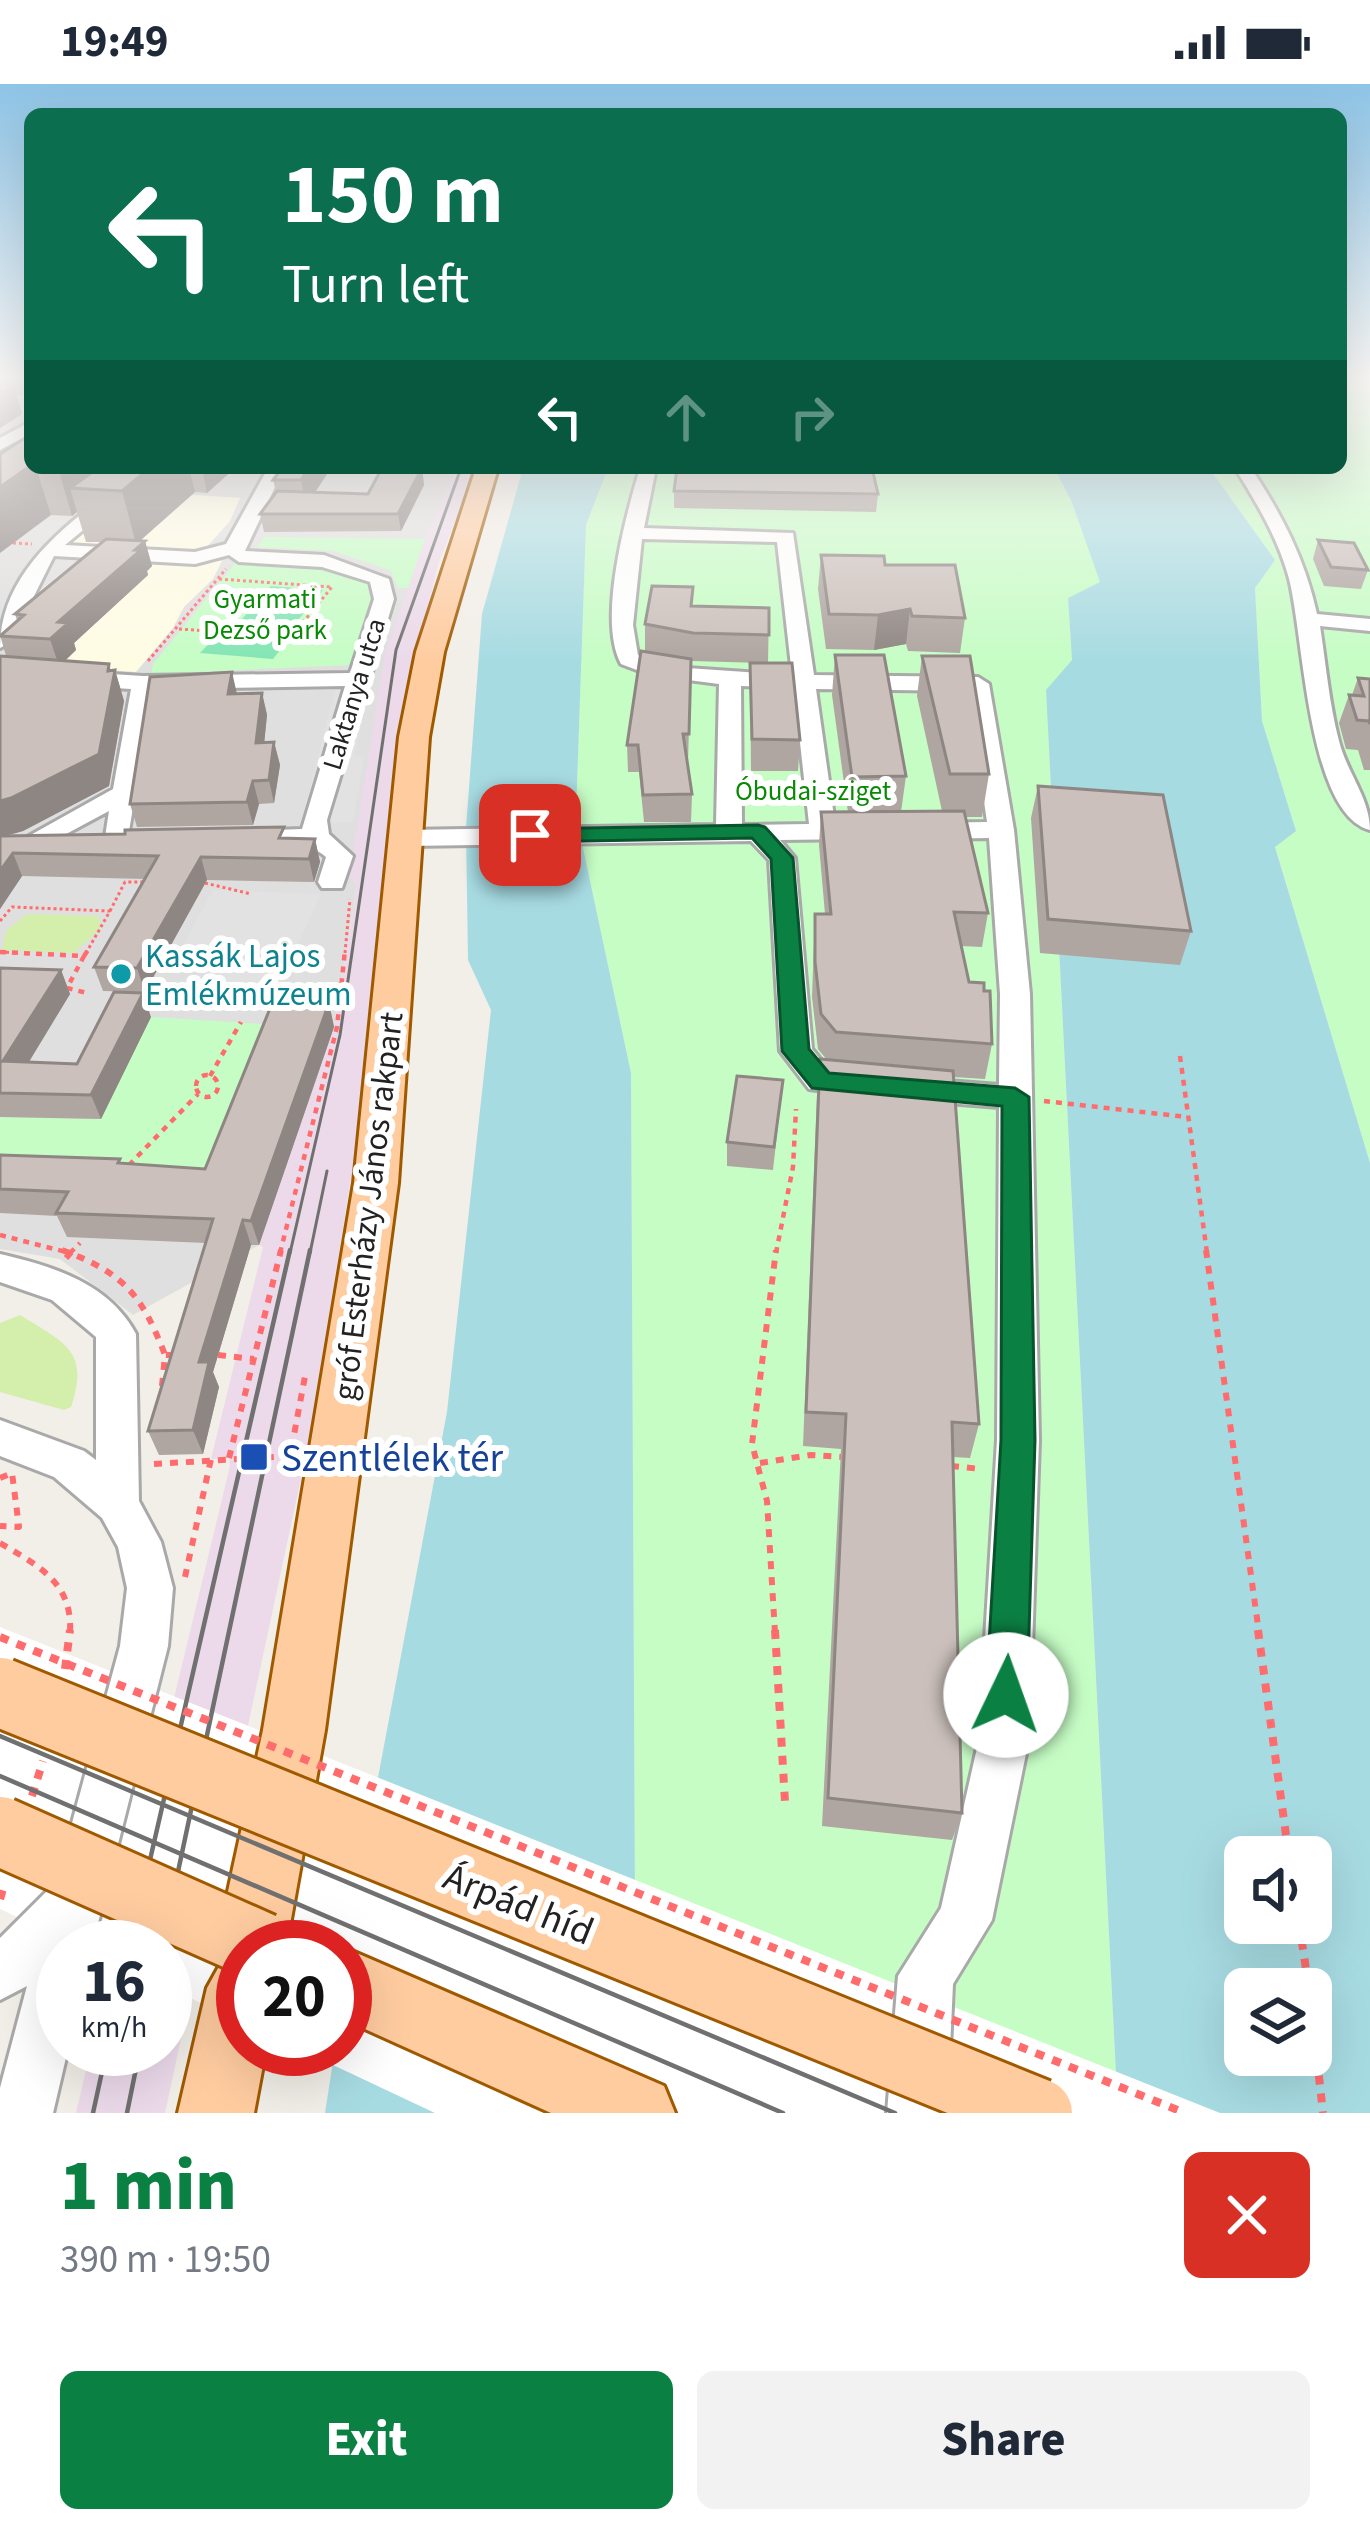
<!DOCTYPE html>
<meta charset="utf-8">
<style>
body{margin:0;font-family:"Source Sans 3",sans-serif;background:#f2f2f3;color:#1f2937;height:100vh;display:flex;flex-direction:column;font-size:45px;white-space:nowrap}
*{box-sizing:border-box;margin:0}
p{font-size:39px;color:#747a83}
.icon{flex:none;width:66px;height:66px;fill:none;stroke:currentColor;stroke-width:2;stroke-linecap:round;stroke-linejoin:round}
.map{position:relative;height:2029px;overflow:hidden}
.sheet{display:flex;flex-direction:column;background:#fff;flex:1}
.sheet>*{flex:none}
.top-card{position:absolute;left:24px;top:24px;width:1323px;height:366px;border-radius:18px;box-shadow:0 12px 48px #0002;background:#0b6e4f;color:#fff;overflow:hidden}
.fabs{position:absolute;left:1224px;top:1752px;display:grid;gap:24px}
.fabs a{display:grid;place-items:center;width:108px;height:108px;border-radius:18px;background:#fff;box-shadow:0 12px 48px #0002;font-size:60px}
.speed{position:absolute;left:36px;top:1836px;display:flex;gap:24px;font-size:60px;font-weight:700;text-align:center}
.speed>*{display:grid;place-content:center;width:156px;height:156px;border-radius:50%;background:#fff;box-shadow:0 12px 48px #0002;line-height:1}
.speed small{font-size:30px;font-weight:400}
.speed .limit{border:18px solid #d22;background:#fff;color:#111}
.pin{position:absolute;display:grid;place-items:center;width:102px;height:102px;color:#fff;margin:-51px;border-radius:24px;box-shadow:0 6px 18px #0006}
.me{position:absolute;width:132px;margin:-66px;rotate:3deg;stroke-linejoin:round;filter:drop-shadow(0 0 9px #0008)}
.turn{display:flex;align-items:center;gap:42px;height:252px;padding:0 60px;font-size:54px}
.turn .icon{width:156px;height:156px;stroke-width:2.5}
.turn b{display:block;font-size:84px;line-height:102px}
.lanes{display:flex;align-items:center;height:114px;padding:0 60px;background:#0003;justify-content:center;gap:60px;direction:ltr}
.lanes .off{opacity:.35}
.round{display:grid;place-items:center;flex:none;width:126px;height:126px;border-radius:18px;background:#f2f2f3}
.headline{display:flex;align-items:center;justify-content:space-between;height:204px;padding:0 60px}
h1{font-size:72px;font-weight:800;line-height:90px;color:#0b8043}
.action{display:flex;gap:24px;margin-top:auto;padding:24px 60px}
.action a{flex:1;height:138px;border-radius:18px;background:#0b8043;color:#fff;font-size:48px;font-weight:800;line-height:138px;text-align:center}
.action a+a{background:#f2f2f3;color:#1f2937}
.status{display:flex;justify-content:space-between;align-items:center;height:84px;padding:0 60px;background:#fff;direction:ltr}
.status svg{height:33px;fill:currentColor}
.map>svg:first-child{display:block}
</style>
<div class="status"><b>19:49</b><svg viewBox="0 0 49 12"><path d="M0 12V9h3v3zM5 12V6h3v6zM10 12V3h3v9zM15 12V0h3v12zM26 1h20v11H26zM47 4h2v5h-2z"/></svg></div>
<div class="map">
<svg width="1370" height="2029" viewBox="0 0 1370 2029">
<rect width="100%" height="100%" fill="#f2eee8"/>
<path fill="#e0dfdf" d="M 0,294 L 30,294 L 30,384 L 457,384 L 357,802 L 334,943 L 259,1161 L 133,1231 L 60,1175 L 0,1165 Z"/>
<path fill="#ecdaea" d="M 457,384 L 477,384 L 439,478 L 403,621 L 373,958 L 307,1366 L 165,2029 L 76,2029 L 91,1965 L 165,1965 L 165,1863 L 114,1863 L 230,1382 L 229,1374 L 211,1375 L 263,1163 L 259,1161 L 334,943 L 357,802 L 349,791 L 385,571 L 425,455 Z"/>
<path fill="#fffce4" d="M 123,406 L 240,414 L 230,437 L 197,474 L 222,477 L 213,495 L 184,523 L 173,544 L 136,588 L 0,578 L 30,547 L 42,514 L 32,513 L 87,469 L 48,466 Z"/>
<path fill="#d4eeac" d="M 27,830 L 99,832 L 100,845 L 74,869 L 2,866 L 6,847 Z
M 20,1231 C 65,1259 90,1267 71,1323 L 64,1326 L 0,1308 L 0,1239 Z"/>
<path fill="#c6fdc5" d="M 1341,294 L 1370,294 L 1370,1079 L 1275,762 L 1296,747 L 1262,637 L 1255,504 L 1275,476 L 1209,384 L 1341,384 Z
M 608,384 L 1054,384 L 1071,416 L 1101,499 L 1068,514 L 1072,576 L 1046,607 L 1118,2029 L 636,2029 L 631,989 L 576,731 L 586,441 Z
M 264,453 L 425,455 L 408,504 L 398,504 L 390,486 L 333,467 L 257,463 Z
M 240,473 L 320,480 L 372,498 L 375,514 L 350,581 L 151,590 L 153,580 Z
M 151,933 L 279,941 L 214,1109 L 0,1095 L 0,1033 L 101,1035 Z"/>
<path fill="#83e5b4" d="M 271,502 L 323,506 L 289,547 L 234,544 Z
M 218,550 L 289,555 L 273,575 L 200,569 Z"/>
<path fill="#e2e2e2" d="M 370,604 L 354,671 L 364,672 L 353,738 L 301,739 L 335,606 Z
M 213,806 L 321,810 L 268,926 L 188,922 L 212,875 L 177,873 Z"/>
<path fill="#a7dbe2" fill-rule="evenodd" d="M 523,384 L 608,384 L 586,441 L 576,731 L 631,989 L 636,2029 L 325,2029 L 335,1965 L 345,1965 L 373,1720 L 447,1328 L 491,926 L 468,876 L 466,744 L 482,530 Z
M 1054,384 L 1209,384 L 1275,476 L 1255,504 L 1262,637 L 1296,747 L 1275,763 L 1370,1079 L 1370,2029 L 1118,2029 L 1046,606 L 1072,576 L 1068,514 L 1100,498 L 1071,416 ZM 1245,1773 L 1311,1773 L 1311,1839 L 1245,1839 ZM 1245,1905 L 1311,1905 L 1311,1971 L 1245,1971 Z"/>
<path fill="#fff" d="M 0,1543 L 1220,2029 L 435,2029 L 299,1965 L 345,1965 L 345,1863 L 243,1863 L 243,1939 L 165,1902 L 165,1863 L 81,1863 L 0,1825 Z"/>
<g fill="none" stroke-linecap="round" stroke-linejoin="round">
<defs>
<path id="minor" d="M 30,338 L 30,350 L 0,366 L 0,354 Z
M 141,384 L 159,384 L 65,461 L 195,468 L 226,460 L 268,384 L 284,384 L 245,467 L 324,471 L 389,495 L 394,515 L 327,736 L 329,750 L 353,772 L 342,804 L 322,804 L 318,798 L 326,773 C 298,747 255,777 230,755 L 243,747 L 302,745 L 345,602 L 153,605 L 126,765 L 117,767 L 104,759 L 109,727 L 40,764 L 31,766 L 18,758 L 113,705 L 131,605 L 0,597 L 0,583 L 143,592 L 350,589 L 374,515 L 370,498 L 322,483 L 239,478 L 229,471 L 195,480 L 54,472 L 11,558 L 0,564 C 0,480 81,431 141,384 Z
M 640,384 L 656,384 L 644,444 L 793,449 L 814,591 L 978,593 L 989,600 L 1014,746 L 1030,910 L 1039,1356 L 1029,1655 L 992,1836 L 953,1900 L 947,2029 L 887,2029 L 898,1892 L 941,1824 L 979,1655 L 997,1356 L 999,1023 L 909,1016 L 897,1013 L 893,1005 L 897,997 L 909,994 L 999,1001 L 1000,910 L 989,754 L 925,755 L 912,747 L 925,739 L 987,738 L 968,607 L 816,605 L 835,740 L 862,739 L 875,747 L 862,755 L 780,756 L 795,774 L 812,965 L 830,987 L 870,992 L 874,1000 L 870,1008 L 858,1011 L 809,1005 L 780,967 L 769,776 L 751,757 L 407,762 L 394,754 L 407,746 L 716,741 L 719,600 L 650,591 L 621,580 C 597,536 626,431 640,384 ZM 642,455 L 777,458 L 792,591 L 687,584 L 638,571 L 633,541 ZM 741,602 L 794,604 L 809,740 L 742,741 Z
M 1235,384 L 1251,384 C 1282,431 1305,475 1317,530 L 1370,535 L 1370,547 L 1320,542 C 1326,580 1329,619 1339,657 C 1347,689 1370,714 1370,746 C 1306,730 1304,545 1288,491 C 1277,452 1256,418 1235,384 Z
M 0,1170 C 52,1182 109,1199 136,1250 L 139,1417 L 161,1458 L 173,1504 L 168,1562 L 92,1863 L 63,1863 L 63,1965 L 68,1965 L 53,2029 L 0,2029 L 0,2004 L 27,1902 L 0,1916 L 0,1854 L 56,1798 L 120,1562 L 127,1504 L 118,1463 L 102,1434 L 54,1393 L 0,1372 L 0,1336 L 84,1367 L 96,1376 L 96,1253 L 52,1216 L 0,1198 Z"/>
<path id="major" d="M 476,384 L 498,384 L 444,568 L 429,653 L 398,1099 L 325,1646 L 286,1863 L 243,1863 L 243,1965 L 266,1965 L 254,2029 L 178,2029 L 207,1904 L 222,1877 L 216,1863 L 263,1646 L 354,1099 L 399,653 L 416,568 Z
M 345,1864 L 664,2002 L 675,2029 L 551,2029 L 345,1936 Z"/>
</defs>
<use href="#minor" stroke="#a9a9a9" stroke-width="6"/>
<use href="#major" stroke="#9f5a00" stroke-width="6"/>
<path stroke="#ff6c6d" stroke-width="3" stroke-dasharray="3 3" stroke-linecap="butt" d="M 13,459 L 32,460
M 219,495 L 332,503 L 291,553
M 179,545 L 296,553
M 148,577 L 226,485
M 205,799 L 251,810
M 110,827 L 125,798 L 145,798
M 0,837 L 12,823 L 110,827 L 86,869
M 0,868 L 17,869
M 345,869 L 350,815"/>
<path stroke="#ff6c6d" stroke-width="4.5" stroke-dasharray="6 6" stroke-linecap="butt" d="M 0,868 L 84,872 L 67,904 L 87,909
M 84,872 L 88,866
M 1180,972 L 1207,1169
M196 1002a11 11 0 1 1 22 0a11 11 0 1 1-22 0Z
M 210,992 L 241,938
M 1044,1017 L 1187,1033
M 129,1081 L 198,1010
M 0,1151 L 70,1169
M 70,1169 L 80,1159
M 280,1169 L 337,943 L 345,866
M 776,1169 L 793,1083 L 796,1025"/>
<path stroke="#ff6c6d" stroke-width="6" stroke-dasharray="8 8" stroke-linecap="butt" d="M 62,1166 C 124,1189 142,1211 165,1271
M 1206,1166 L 1259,1549
M 66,1174 L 73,1166
M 218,1271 L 254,1275
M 162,1302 L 165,1271 L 176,1271
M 229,1374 L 281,1166
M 760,1379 L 811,1371 L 844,1373
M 154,1380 L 290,1372 L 306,1287
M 951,1382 L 981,1385
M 0,1394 L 12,1389 L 19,1443 L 0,1442
M 0,1459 C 39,1482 73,1499 70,1549
M 185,1493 L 211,1375
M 775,1549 L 767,1417 L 752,1360 L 776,1166"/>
<path stroke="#ff6c6d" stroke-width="8" stroke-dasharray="9 9" stroke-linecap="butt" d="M 775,1546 L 785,1718
M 1258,1546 L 1289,1773
M 65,1585 L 70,1546
M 32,1712 L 43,1677
M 0,1815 L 5,1798
M 1299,1839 L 1309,1905
M 1311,1920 L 1323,2029"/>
<use href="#minor" fill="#fff" fill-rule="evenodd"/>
<use href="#major" fill="#ffcca0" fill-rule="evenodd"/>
<path stroke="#707070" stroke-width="3" d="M 290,1169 L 340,951 L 396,566 L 461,384
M 310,1169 L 327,1087"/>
<path stroke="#707070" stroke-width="4.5" d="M 0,1652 L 895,2029
M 0,1692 L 783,2029
M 130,1863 L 290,1166
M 162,1863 L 310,1166
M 93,2029 L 107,1965
M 127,2029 L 140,1965"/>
<defs>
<path id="major-bridge" d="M 0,1608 L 1038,2029
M 0,1747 L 262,1863"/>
</defs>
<use href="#major-bridge" stroke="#9f5a00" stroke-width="74" stroke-linecap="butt"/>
<path stroke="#ff6c6d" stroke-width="8" stroke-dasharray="9 9" stroke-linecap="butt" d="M 0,1553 L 1185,2029"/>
<use href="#major-bridge" stroke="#ffcca0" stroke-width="68"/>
</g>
<path fill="#afa5a1" d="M 0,294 L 30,294 L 30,312 L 16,311 L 22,330 L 0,344 Z
M 30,384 L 235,384 L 207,409 L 195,408 L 140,457 L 145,457 L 152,482 L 147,487 L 148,491 L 74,559 L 76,566 L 65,577 L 115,586 L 124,617 L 109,702 L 23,747 L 7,752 L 315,755 L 320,778 L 314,798 L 207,796 L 145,908 L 103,907 L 94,883 L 145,795 L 22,792 L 0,825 L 0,572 L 6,572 L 0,551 L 17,536 L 15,530 L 102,458 L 86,458 L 77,428 L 72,432 L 51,431 Z
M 331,384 L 315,408 L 368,410 L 422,384 L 424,401 L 401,447 L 264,448 L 260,430 L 276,408 L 273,396 Z
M 674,407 L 878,410 L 876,428 L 674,424 Z
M 1318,456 L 1368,486 L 1361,505 L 1324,502 L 1313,475 Z
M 821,471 L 885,481 L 965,534 L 960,569 L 908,567 L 906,560 L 874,566 L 826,565 L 818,505 Z
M 693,523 L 769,524 L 768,579 L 691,577 L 688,677 L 687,677 L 692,710 L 691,738 L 644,738 L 639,688 L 628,688 L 627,661 L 645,568 L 645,540 Z
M 835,571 L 906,692 L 901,728 L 942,727 L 917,612 L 922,572 L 989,690 L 982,733 L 965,733 L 988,829 L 982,863 L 961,862 L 969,898 L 992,960 L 985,995 L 953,993 L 979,1340 L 970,1374 L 953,1373 L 962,1729 L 952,1756 L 822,1742 L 841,1365 L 803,1362 L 817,1010 L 820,975 L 827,976 L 818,965 L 812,913 L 815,830 L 825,830 L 819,761 L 821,728 L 848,728 L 832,611 Z
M 750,579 L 800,656 L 798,687 L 751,687 Z
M 1358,594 L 1370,595 L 1370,686 L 1364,686 L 1358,666 L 1346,665 L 1339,639 L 1349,611 L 1352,611 Z
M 262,609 L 267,631 L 264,658 L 274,658 L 280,681 L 274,719 L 259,720 L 253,741 L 137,743 L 130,720 L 237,610 Z
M 1038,702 L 1191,847 L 1180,881 L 1040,869 L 1031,734 Z
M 0,884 L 61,886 L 70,910 L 29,978 L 77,980 L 151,933 L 101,1035 L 0,1033 Z
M 329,919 L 334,943 L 259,1161 L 251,1161 L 213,1288 L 219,1303 L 203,1370 L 159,1371 L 148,1347 L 206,1159 L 67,1153 L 57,1132 L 0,1129 L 0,1071 L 205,1085 Z
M 783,996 L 773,1086 L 727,1082 L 727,1058 Z"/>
<path fill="#8e8683" d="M 14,302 L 22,330 L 0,344 L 0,310 Z
M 30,382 L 30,384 L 36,384 L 51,431 L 0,469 L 0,403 Z
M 58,384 L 91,384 L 98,406 L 70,404 L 77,428 L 72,432 Z
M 150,384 L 189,384 L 195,408 L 136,460 L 122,407 Z
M 202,384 L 235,384 L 207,409 Z
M 309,384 L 331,384 L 306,422 L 301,396 Z
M 422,384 L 424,401 L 401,447 L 398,430 Z
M 145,457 L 152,482 L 147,487 L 148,491 L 74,559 L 76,566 L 59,582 L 50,555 L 58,538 Z
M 910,525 L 906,560 L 874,566 L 878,531 Z
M 109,580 L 113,595 L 115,586 L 124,617 L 109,702 L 23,747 L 0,753 L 0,717 L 108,587 Z
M 232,588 L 237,610 L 228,610 Z
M 262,609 L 267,631 L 262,682 L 256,659 Z
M 274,658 L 280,681 L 274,719 L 269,696 Z
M 253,697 L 259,720 L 253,741 L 247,718 Z
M 315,755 L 320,778 L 314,798 L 309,775 Z
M 13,769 L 22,792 L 0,825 L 0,787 Z
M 201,773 L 207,796 L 145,908 L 137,884 Z
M 61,886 L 70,910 L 14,1002 L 3,977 Z
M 143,909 L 151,933 L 101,1035 L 91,1011 Z
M 329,919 L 334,943 L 259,1161 L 251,1137 Z
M 243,1136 L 251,1161 L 213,1288 L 219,1303 L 203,1370 L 193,1346 L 199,1278 Z"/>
<path fill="#cbc0bb" stroke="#8e8683" stroke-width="3" d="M 0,301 L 14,302 L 0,310 Z
M 30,351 L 30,382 L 0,403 L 0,370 Z
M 98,384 L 150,384 L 122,407 L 70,404 Z
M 282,384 L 309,384 L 301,396 L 273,396 Z
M 382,384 L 422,384 L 398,430 L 260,430 L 277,407 L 368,410 Z
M 677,384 L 872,384 L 878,410 L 674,407 Z
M 106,455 L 145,457 L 135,466 L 141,466 L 58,538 L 68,539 L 50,555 L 0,552 L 24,531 L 15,530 Z
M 1318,456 L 1354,459 L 1368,486 L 1331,483 Z
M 821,471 L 884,472 L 885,481 L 955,481 L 965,534 L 912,532 L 910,525 L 878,531 L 829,530 Z
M 652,502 L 693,503 L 691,522 L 769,524 L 769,551 L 693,549 L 645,540 Z
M 641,567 L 691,575 L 689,650 L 683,650 L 692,710 L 643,711 L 638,661 L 627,661 Z
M 835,571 L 884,571 L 906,692 L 852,693 Z
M 0,572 L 109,580 L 108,587 L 115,586 L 99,670 L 11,714 L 0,717 Z
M 922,572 L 970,572 L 989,690 L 950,690 Z
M 750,579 L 792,579 L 800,656 L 752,655 Z
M 232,588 L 228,610 L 262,609 L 256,659 L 274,658 L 269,696 L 253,697 L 247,718 L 130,720 L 150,593 Z
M 1358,594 L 1370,595 L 1370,640 L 1369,637 L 1357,636 L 1349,611 L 1364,612 Z
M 1038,702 L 1163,711 L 1191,847 L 1048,835 Z
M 964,727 L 988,829 L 954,828 L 969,898 L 984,899 L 984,907 L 990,907 L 992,960 L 836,948 L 821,930 L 815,878 L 815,830 L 831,830 L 821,728 Z
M 284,743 L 279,754 L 315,755 L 309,775 L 201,773 L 137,884 L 94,883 L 158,772 L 13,769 L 0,787 L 0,752 L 125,750 L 125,746 Z
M 0,884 L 61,886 L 3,977 L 77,980 L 114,908 L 143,909 L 91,1011 L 0,1009 Z
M 273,917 L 329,919 L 251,1137 L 243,1136 L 199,1278 L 209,1278 L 193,1346 L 148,1347 L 213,1135 L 56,1129 L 68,1108 L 0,1105 L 0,1071 L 120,1075 L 118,1079 L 205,1085 Z
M 820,975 L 953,987 L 979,1340 L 952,1338 L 962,1729 L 828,1714 L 846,1330 L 806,1328 Z
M 737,992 L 783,996 L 774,1063 L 727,1058 Z"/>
<linearGradient id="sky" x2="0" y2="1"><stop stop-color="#8ec4e6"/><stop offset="0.51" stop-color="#f9f7f5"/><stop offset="1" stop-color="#f9f7f5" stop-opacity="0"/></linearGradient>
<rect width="1370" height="578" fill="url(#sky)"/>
<path fill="#0b8043" stroke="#07532c" stroke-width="3" d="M 758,741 L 765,743 L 793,774 L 809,965 L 829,989 L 1015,1004 L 1029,1013 L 1035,1356 L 1027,1611 L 1021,1625 L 1006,1631 L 992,1625 L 986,1611 L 1001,1356 L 1002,1022 L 812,1004 L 782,967 L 771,775 L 752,754 L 530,758 L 520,751 L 530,745 Z"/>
<circle fill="#0f9aa8" stroke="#fff" stroke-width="4.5" cx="121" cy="890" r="12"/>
<rect fill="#1a4fb4" stroke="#fff" stroke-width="4.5" x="239" y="1358" width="30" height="30" rx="6"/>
<g text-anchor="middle" stroke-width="12" stroke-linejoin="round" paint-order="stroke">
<g font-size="27" fill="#098a05" stroke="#fff">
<text x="265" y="524">Gyarmati<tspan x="265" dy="31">Dezső park</tspan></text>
<text x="813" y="716">Óbudai-sziget</text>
</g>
<g font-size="27" fill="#222" stroke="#fff">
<text transform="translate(354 610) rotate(-73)" y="9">Laktanya utca</text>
</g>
<g font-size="33" fill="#0d838f" stroke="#fff" text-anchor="start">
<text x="145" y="883">Kassák Lajos<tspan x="145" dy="38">Emlékmúzeum</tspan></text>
</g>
<g font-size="33" fill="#222" stroke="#fff">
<text transform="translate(367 1122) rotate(-83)" y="12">gróf Esterházy János rakpart</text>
</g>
<g font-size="39" fill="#164399" stroke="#fff" text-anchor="start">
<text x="281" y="1387">Szentlélek tér</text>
</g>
<g font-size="39" fill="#222" stroke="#fff">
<text transform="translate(519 1819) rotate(22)" y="14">Árpád híd</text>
</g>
</g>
</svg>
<div class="fabs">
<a><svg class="icon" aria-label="sound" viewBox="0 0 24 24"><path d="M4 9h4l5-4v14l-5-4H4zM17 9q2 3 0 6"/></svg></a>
<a><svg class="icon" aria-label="layers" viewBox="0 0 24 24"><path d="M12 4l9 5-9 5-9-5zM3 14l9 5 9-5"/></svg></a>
</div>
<div class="speed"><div>16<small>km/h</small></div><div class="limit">20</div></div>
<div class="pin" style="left:530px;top:751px;background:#d93025"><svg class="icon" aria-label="arrive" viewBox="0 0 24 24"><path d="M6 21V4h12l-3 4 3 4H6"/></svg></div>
<svg class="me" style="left:1006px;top:1611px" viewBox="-20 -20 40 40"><circle r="19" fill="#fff"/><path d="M0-13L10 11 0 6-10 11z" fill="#0b8043"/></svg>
<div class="top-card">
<div class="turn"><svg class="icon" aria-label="left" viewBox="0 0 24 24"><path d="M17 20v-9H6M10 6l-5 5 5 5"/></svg><div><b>150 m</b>Turn left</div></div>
<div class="lanes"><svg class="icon" aria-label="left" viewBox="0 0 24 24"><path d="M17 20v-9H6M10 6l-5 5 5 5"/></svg><svg class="icon off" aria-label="ahead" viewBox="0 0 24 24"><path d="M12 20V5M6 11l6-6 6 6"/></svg><svg class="icon off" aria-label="right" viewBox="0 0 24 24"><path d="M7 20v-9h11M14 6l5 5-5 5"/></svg></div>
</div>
</div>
<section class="sheet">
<div class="headline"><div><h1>1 min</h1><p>390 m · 19:50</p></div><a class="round" style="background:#d93025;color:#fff"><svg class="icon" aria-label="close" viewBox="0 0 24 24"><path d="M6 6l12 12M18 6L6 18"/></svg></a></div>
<div class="action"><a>Exit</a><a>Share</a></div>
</section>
